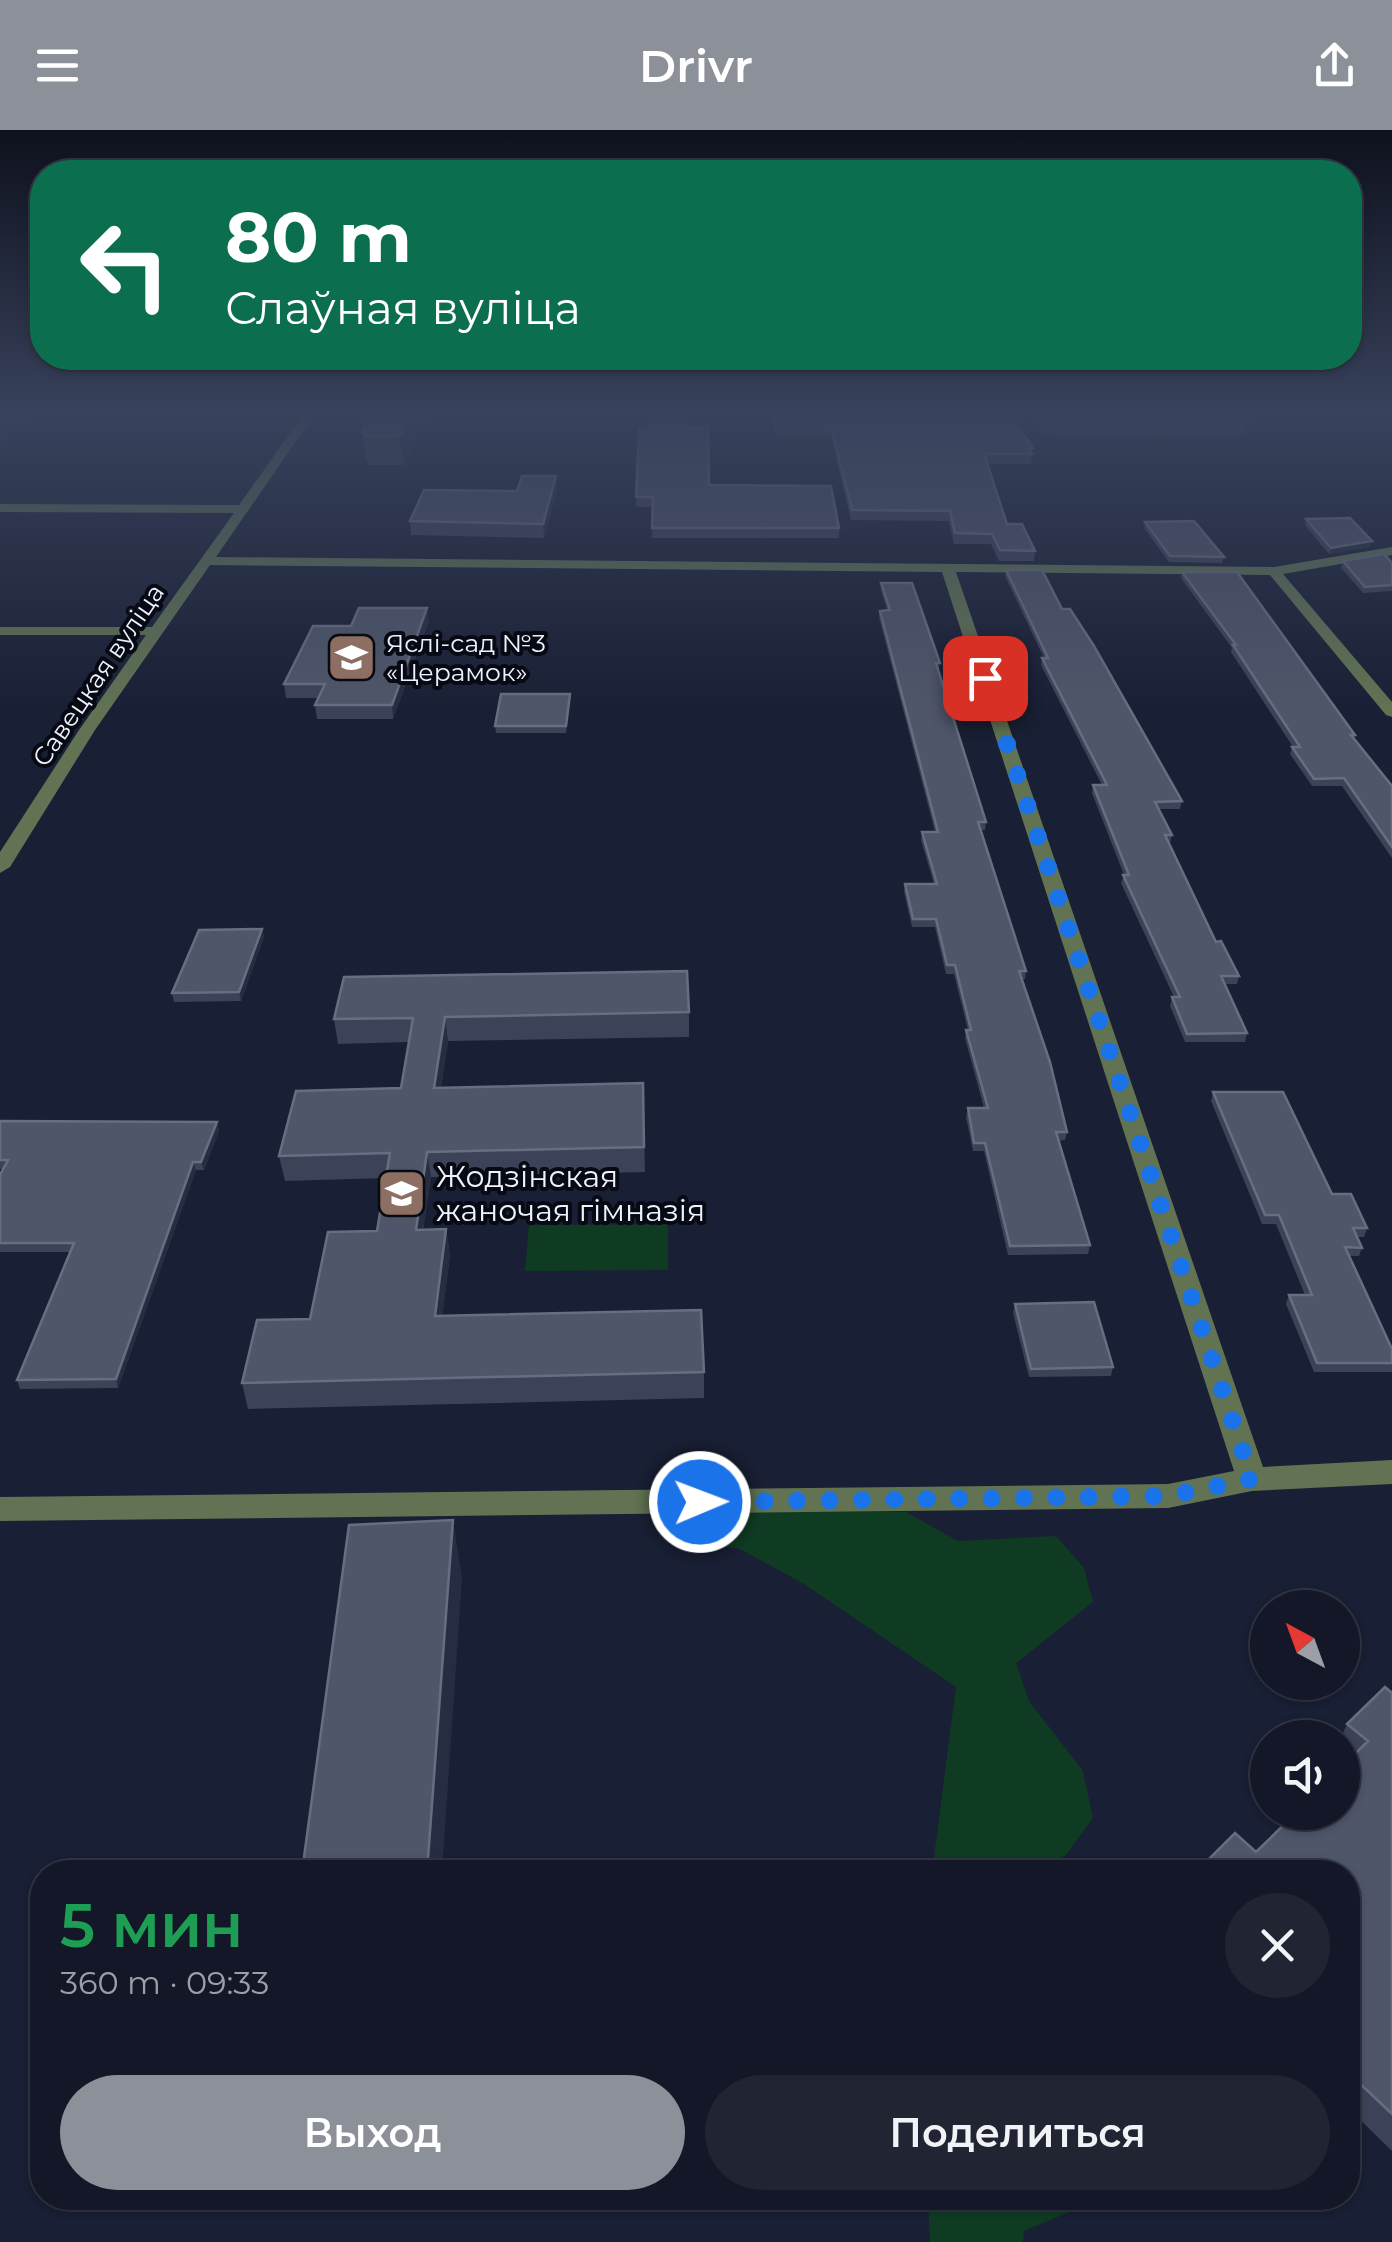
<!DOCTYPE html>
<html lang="ru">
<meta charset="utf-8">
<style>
body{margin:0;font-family:Montserrat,sans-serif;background:#202433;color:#f1f3f6;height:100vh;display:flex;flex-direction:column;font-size:38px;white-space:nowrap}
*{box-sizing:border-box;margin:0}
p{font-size:32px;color:#9d9fa7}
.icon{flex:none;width:55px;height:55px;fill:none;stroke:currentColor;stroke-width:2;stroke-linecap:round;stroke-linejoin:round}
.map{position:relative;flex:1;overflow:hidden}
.details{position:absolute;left:30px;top:1730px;width:1330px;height:350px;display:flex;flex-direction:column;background:#131727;border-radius:40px;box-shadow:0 2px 8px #0004,0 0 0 2px #323644}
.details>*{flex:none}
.banner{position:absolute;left:30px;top:30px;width:1332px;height:210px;border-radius:40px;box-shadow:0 2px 8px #0004,0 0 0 2px #323644;background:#0b6e4f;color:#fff;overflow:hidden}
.needle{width:65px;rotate:319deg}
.controls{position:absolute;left:1250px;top:1460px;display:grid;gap:20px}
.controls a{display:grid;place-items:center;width:110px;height:110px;border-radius:50%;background:#131727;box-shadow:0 2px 8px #0004,0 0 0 2px #323644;font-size:50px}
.pin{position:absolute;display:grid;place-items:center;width:85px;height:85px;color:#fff;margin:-42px;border-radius:20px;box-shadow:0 5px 15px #0006}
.me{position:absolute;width:110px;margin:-55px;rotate:89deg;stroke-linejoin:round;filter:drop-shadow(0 0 8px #0008)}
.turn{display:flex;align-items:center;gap:35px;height:210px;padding:0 30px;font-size:45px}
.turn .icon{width:130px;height:130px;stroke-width:2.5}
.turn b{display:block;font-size:70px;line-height:85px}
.round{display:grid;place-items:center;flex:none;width:105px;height:105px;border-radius:52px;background:#202433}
.overview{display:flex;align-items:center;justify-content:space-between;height:170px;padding:0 30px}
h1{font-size:60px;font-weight:600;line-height:75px;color:#1e9e55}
.action{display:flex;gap:20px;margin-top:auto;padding:20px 30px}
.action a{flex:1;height:115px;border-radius:60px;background:#8c9099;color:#fff;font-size:40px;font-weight:600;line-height:115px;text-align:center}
.action a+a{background:#202433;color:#f1f3f6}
header{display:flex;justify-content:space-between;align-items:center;height:130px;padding:0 30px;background:#8c9099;color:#fff;font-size:45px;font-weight:600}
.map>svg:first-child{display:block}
</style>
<header><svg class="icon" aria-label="menu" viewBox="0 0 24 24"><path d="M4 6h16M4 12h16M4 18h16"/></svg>Drivr<svg class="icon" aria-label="share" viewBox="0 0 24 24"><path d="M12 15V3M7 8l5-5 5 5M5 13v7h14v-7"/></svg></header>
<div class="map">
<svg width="1392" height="2112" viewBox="0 0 1392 2112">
<rect width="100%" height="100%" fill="#191f34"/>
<path fill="#0f3b23" d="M 668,1094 L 668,1140 L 525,1141 L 529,1095 Z
M 735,1382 L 906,1382 L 958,1411 L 1056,1406 L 1084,1438 L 1093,1472 L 1016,1533 L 1029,1571 L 1083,1641 L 1093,1688 L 1066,1725 L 1028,1742 L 932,1742 L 956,1557 L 804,1454 L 740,1419 L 704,1413 L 690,1396 L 705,1384 Z
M 928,2068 L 1102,2068 L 1024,2101 L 1023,2112 L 930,2112 Z"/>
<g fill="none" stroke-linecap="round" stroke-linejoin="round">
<path fill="#617353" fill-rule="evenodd" d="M 303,285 L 314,285 L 216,427 L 1274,437 L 1392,417 L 1392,425 L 1283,444 L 1392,572 L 1392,587 L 1386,585 L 1270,445 L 956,442 L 1263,1337 L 1392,1330 L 1392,1354 L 1252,1361 L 1168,1378 L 0,1391 L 0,1367 L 1168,1354 L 1234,1341 L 942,442 L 210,435 L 95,600 L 10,737 L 0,743 L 0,722 L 79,600 L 146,505 L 0,505 L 0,497 L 152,497 L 234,383 L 0,382 L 0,374 L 239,375 Z"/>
</g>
<path fill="#3c4358" d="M 372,285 L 429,285 L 403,335 L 368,335 L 368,330 L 366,330 L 362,302 Z
M 650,285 L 688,285 L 687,297 L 709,355 L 839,398 L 839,408 L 652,408 L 653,377 L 636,377 L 636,367 Z
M 773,285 L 1011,285 L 1033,318 L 1031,334 L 987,334 L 1007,394 L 1035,421 L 1034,431 L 999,431 L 991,414 L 954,414 L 949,391 L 851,390 L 831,306 L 775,306 Z
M 1035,285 L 1250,285 L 1247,298 L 1244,298 L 1242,305 L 1044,304 Z
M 557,359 L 544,408 L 411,405 L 410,391 L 517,361 Z
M 1306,389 L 1372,411 L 1370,417 L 1329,424 L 1305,395 Z
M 1145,392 L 1224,427 L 1222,433 L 1169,432 L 1144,398 Z
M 1343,431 L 1392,433 L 1392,461 L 1363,463 L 1341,438 Z
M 1006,440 L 1062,479 L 1182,671 L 1180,679 L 1159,679 L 1172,705 L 1170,713 L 1169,713 L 1216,812 L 1239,846 L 1237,854 L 1224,854 L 1247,903 L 1245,912 L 1185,912 L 1170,876 L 1172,867 L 1174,867 L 1121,753 L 1124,745 L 1092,663 L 1093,655 L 1102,655 L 1041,535 L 1042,528 L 1044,528 L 1005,446 Z
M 1182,442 L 1355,605 L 1354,609 L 1392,656 L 1392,728 L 1342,656 L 1312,656 L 1290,624 L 1292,617 L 1293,617 L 1231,522 L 1232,518 L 1181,448 Z
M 881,453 L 940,533 L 938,540 L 986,692 L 985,700 L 980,700 L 1026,841 L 1025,849 L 1022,849 L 1067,1002 L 1065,1010 L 1058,1011 L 1090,1115 L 1088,1124 L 1008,1125 L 984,1021 L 973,1021 L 966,987 L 968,978 L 984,978 L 965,908 L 966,900 L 968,900 L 954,844 L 946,844 L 935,797 L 912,797 L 904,762 L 905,754 L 934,754 L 921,710 L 922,702 L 935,702 L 879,487 L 880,481 L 887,480 L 881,460 Z
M 429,491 L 393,589 L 317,589 L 315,575 L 318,568 L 286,568 L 284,554 L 351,496 Z
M 570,571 L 566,603 L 496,603 L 495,596 Z
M 262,799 L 264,807 L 241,871 L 174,872 L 172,863 Z
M 689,882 L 689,907 L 448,911 L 441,957 L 643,953 L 645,1042 L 431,1047 L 423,1100 L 446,1099 L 450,1125 L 442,1186 L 704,1242 L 704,1268 L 248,1279 L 242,1253 L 310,1189 L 377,1101 L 386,1048 L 285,1051 L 279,1026 L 401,958 L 409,912 L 338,914 L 334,889 Z
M 1213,962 L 1332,1064 L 1367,1098 L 1364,1107 L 1357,1107 L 1362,1118 L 1359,1126 L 1349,1126 L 1392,1219 L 1392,1242 L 1314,1242 L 1286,1174 L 1289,1165 L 1305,1165 L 1276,1094 L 1262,1094 L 1211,971 Z
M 0,991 L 217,992 L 219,1001 L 204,1040 L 196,1040 L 118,1258 L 20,1259 L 17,1250 L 71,1122 L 0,1122 L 0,1045 L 3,1039 L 0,1039 Z
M 1015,1174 L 1113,1237 L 1111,1246 L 1029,1247 L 1013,1183 Z
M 1392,1563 L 1392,2021 L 1348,1978 L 1348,1742 L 1197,1742 L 1198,1740 L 1256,1722 L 1349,1630 L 1342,1625 L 1341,1608 L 1347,1594 Z"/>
<path fill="#262d42" d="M 0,285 L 30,285 L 0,313 Z
M 411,285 L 429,285 L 403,335 L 399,306 Z
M 556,346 L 557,359 L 544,408 L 543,394 Z
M 1372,411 L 1370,417 L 1329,424 L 1331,418 Z
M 427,478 L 429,491 L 393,589 L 392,575 Z
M 262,799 L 264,807 L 241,871 L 239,862 Z
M 445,887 L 448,911 L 437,982 L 434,958 Z
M 217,992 L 219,1001 L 204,1040 L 201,1032 Z
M 427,1022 L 431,1047 L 419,1126 L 416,1100 Z
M 193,1032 L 196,1040 L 118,1258 L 116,1249 Z
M 446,1099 L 450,1125 L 439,1212 L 435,1186 Z
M 453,1390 L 462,1448 L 442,1742 L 427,1742 Z"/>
<path fill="#4f566a" stroke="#686e81" stroke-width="2.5" d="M 372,285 L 411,285 L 399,306 L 365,306 L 368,302 L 362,302 Z
M 650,285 L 687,285 L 686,297 L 708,297 L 709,355 L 831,356 L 839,398 L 652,398 L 653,367 L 636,367 L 639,299 L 648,299 Z
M 774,285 L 1011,285 L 1033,318 L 1029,319 L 1032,324 L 984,324 L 1007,394 L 1022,394 L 1035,421 L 1000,420 L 992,404 L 955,403 L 950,381 L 852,380 L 831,297 L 775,296 Z
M 1044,285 L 1242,285 L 1245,289 L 1046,288 Z
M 522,346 L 556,346 L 543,394 L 410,391 L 424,360 L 517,361 Z
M 1350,388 L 1372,411 L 1331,418 L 1306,389 Z
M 1194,391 L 1224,427 L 1170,426 L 1145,392 Z
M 1384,424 L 1392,433 L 1392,455 L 1365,457 L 1343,431 Z
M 1006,440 L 1042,440 L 1062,479 L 1070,479 L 1094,516 L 1182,671 L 1155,672 L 1172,705 L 1165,705 L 1216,812 L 1221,811 L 1239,846 L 1221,846 L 1247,903 L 1187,904 L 1172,867 L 1180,867 L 1123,745 L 1129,745 L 1093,655 L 1107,655 L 1042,528 L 1048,528 Z
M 1182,442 L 1237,442 L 1355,605 L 1351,605 L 1392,656 L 1392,717 L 1344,648 L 1314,649 L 1292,617 L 1300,617 L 1233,515 L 1236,515 Z
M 881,453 L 912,453 L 940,533 L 936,533 L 986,692 L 978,692 L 1026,841 L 1019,841 L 1050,932 L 1067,1002 L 1056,1002 L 1090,1115 L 1010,1116 L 985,1013 L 974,1013 L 968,978 L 988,978 L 966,900 L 971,900 L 955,835 L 947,835 L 936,789 L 913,789 L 905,754 L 937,754 L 922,702 L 938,702 L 880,481 L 890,480 Z
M 359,478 L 427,478 L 392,575 L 315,575 L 325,554 L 284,554 L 313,496 L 351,496 Z
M 501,564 L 570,564 L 566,596 L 495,596 Z
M 262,799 L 239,862 L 172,863 L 199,800 Z
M 687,841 L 689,882 L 445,887 L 434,958 L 643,953 L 644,1017 L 427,1022 L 416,1100 L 446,1099 L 435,1186 L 701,1180 L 704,1242 L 242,1253 L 257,1190 L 310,1189 L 328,1102 L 377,1101 L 390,1023 L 279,1026 L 296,961 L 401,958 L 413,888 L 334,889 L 344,847 Z
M 1213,962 L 1283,962 L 1332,1064 L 1351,1064 L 1367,1098 L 1353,1098 L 1362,1118 L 1345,1117 L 1392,1219 L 1392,1233 L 1317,1233 L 1289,1165 L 1312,1165 L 1279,1085 L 1265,1085 Z
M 0,991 L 217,992 L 201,1032 L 193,1032 L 116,1249 L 17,1250 L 74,1113 L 0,1113 L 0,1045 L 8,1030 L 0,1030 Z
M 1094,1172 L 1113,1237 L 1031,1239 L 1015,1174 Z
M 453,1390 L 427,1742 L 302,1742 L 349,1395 Z
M 1385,1557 L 1392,1563 L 1392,1984 L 1351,1945 L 1348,1949 L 1348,1742 L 1200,1742 L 1198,1740 L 1235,1703 L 1256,1722 L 1297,1682 L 1342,1682 L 1342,1637 L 1368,1611 L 1347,1594 Z
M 711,1733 L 794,1734 L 794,1742 L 711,1742 Z"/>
<linearGradient id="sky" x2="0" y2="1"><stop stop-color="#0e111d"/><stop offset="0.49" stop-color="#38425c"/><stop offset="1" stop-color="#38425c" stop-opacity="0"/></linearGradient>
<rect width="1392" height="581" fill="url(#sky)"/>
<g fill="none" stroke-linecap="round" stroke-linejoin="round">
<path stroke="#1a73e8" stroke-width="18" stroke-dasharray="0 32.4" d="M 700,1372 L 1168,1366 L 1252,1349 L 985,548"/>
</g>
<defs>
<symbol id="school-square" viewBox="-11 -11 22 22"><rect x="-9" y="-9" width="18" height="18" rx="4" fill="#8d6e63" stroke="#070a12"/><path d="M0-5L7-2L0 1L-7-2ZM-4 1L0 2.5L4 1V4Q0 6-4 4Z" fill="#fff"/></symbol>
</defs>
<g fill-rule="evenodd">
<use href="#school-square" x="324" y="500" width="55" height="55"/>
<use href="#school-square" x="374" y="1036" width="55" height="55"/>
</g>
<g text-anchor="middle" stroke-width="8" stroke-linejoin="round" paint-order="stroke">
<g font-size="25" fill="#eef2fe" stroke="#070a12" text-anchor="start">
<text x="386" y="522">Яслі-сад №3<tspan x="386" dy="29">«Церамок»</tspan></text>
</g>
<g font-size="25" fill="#eef2fe" stroke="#070a12">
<text transform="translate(98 545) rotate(-56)" y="9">Савецкая вуліца</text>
</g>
<g font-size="30" fill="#eef2fe" stroke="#070a12" text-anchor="start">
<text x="436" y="1057">Жодзінская<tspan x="436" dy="34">жаночая гімназія</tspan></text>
</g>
</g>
</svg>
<div class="controls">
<a><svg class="needle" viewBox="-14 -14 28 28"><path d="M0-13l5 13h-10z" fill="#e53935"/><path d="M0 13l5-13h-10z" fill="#9d9fa7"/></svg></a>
<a><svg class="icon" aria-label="sound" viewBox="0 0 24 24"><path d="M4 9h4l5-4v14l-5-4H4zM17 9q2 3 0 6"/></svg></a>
</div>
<div class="pin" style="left:985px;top:548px;background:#d93025"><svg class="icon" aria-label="arrive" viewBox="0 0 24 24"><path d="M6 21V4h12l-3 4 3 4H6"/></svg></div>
<svg class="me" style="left:700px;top:1372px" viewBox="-20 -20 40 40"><circle r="17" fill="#1a73e8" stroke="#fff" stroke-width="3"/><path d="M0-11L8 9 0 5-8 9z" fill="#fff"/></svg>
<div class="banner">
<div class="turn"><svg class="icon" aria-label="left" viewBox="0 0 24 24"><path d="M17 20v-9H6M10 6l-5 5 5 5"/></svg><div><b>80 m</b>Слаўная вуліца</div></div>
</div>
<section class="details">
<div class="overview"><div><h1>5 мин</h1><p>360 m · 09:33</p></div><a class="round"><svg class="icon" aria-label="close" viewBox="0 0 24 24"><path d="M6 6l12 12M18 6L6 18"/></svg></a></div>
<div class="action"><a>Выход</a><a>Поделиться</a></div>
</section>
</div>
